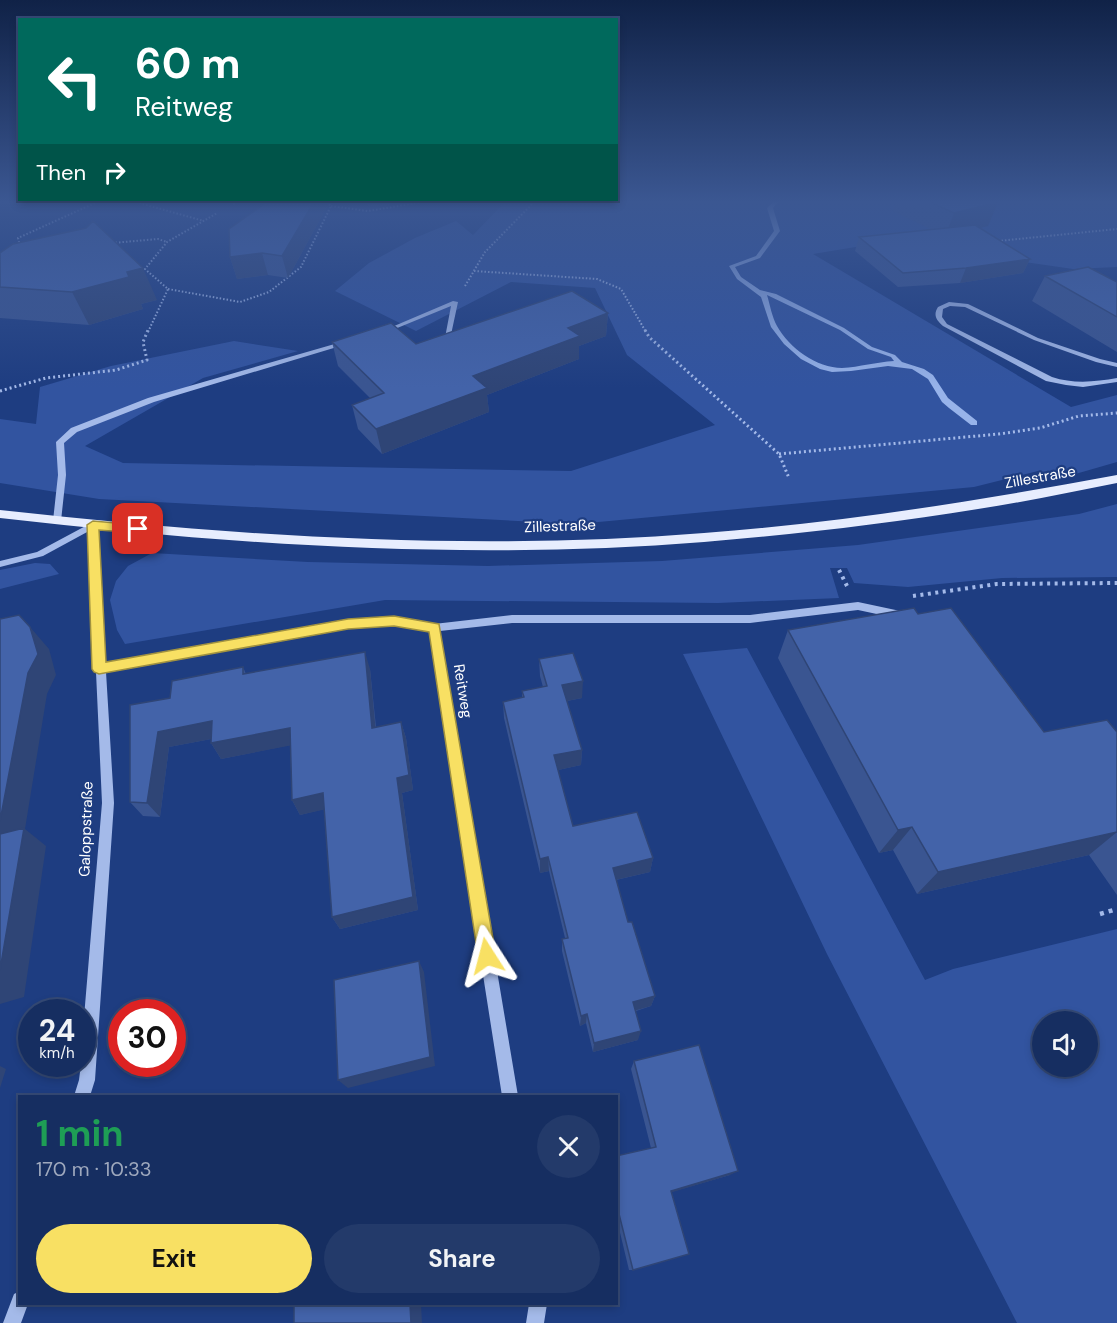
<!DOCTYPE html>
<meta charset="utf-8">
<style>
body{margin:0;font-family:"DM Sans",sans-serif;background:#233a6a;color:#f1f3f6;height:100vh;display:flex;flex-direction:column;font-size:22px;white-space:nowrap}
*{box-sizing:border-box;margin:0}
p{font-size:20px;color:#9ea8bd}
.icon{flex:none;width:33px;height:33px;fill:none;stroke:currentColor;stroke-width:2;stroke-linecap:round;stroke-linejoin:round}
.map{position:relative;flex:1;overflow:hidden}
.side{position:absolute;left:18px;top:1095px;width:600px;height:210px;display:flex;flex-direction:column;background:#162e61;border-radius:0px;box-shadow:0 3px 9px #0003,0 0 0 2px #354a76}
.side>*{flex:none}
.guide{position:absolute;left:18px;top:18px;width:600px;height:183px;border-radius:0px;box-shadow:0 3px 9px #0003,0 0 0 2px #354a76;background:#00695c;color:#fff;overflow:hidden}
.buttons{position:absolute;left:1032px;top:1011px;display:grid;gap:12px}
.buttons a{display:grid;place-items:center;width:66px;height:66px;border-radius:50%;background:#162e61;box-shadow:0 3px 9px #0003,0 0 0 2px #354a76;font-size:30px}
.speed{position:absolute;left:18px;top:999px;display:flex;gap:12px;font-size:30px;font-weight:700;text-align:center}
.speed>*{display:grid;place-content:center;width:78px;height:78px;border-radius:50%;background:#162e61;box-shadow:0 3px 9px #0003,0 0 0 2px #354a76;line-height:1}
.speed small{font-size:15px;font-weight:400}
.speed .limit{border:9px solid #d22;background:#fff;color:#111}
.pin{position:absolute;display:grid;place-items:center;width:51px;height:51px;color:#fff;margin:-26px;border-radius:12px;box-shadow:0 3px 9px #0006}
.me{position:absolute;width:66px;margin:-33px;rotate:351deg;stroke-linejoin:round;filter:drop-shadow(0 0 4px #0008)}
.turn{display:flex;align-items:center;gap:21px;height:126px;padding:0 18px;font-size:27px}
.turn .icon{width:78px;height:78px;stroke-width:2.5}
.turn b{display:block;font-size:42px;line-height:51px}
.then{display:flex;align-items:center;height:57px;padding:0 18px;background:#0003;gap:12px;font-size:22px}
.round{display:grid;place-items:center;flex:none;width:63px;height:63px;border-radius:32px;background:#233a6a}
.summary{display:flex;align-items:center;justify-content:space-between;height:102px;padding:0 18px}
h1{font-size:36px;font-weight:700;line-height:45px;color:#1e9e55}
.action{display:flex;gap:12px;margin-top:auto;padding:12px 18px}
.action a{flex:1;height:69px;border-radius:36px;background:#f8e063;color:#111;font-size:24px;font-weight:700;line-height:69px;text-align:center}
.action a+a{background:#233a6a;color:#f1f3f6}
.map>svg:first-child{display:block}
</style>
<div class="map">
<svg width="1117" height="1323" viewBox="0 0 1117 1323">
<rect width="100%" height="100%" fill="#1e3d81"/>
<path fill="#3254a0" fill-rule="evenodd" d="M 505,202 L 1117,202 L 1117,267 L 1073,269 L 961,253 L 898,240 L 813,254 L 1071,407 L 1117,395 L 1117,462 L 1058,479 L 1038,471 L 974,487 L 577,524 L 99,499 L 0,483 L 0,419 L 36,424 L 40,387 L 111,366 L 234,341 L 298,351 L 203,378 L 85,446 L 123,463 L 571,471 L 715,425 L 627,355 L 595,288 L 511,282 L 416,331 L 335,291 L 369,263 L 415,238 L 456,221 L 473,235 Z
M 1117,504 L 1117,577 L 1002,578 L 908,587 L 854,583 L 847,568 L 830,568 L 839,598 L 718,603 L 385,600 L 125,644 L 117,630 L 110,600 L 116,581 L 128,566 L 152,553 L 308,562 L 488,566 L 662,561 L 858,545 L 1079,514 Z
M 35,563 L 50,564 L 59,574 L 0,589 L 0,570 Z
M 747,648 L 925,980 L 953,969 L 1117,929 L 1117,1323 L 1017,1323 L 827,954 L 683,654 ZM 1042,1022 L 1088,1022 L 1088,1066 L 1042,1066 Z"/>
<g fill="none" stroke-linecap="round" stroke-linejoin="round">
<path fill="#97b3ea" fill-rule="evenodd" d="M 773,202 L 778,202 L 773,208 L 780,231 L 760,258 L 735,267 L 741,277 L 760,290 L 776,294 L 844,328 L 872,347 L 895,355 L 902,362 L 924,369 L 933,375 L 948,398 L 977,421 L 977,425 L 971,425 L 949,408 L 942,402 L 928,379 L 912,369 L 888,366 L 851,371 L 832,372 L 820,369 L 801,359 L 784,344 L 771,327 L 761,297 L 737,279 L 729,266 L 756,256 L 774,231 L 767,208 ZM 767,295 L 840,330 L 868,349 L 891,357 L 894,361 C 876,362 860,367 842,368 C 817,368 789,348 777,326 C 772,317 770,305 767,295 Z"/>
<path stroke="#a4bae9" stroke-width="2" stroke-dasharray="1.5 2" stroke-linecap="butt" d="M 136,202 L 204,221
M 331,206 L 368,211 L 423,202
M 998,241 L 1117,229
M 112,243 L 158,239 L 167,242
M 20,246 L 18,238 L 97,202
M 474,271 L 597,279 L 621,289 L 646,332
M 465,286 L 485,252 L 534,202
M 168,289 L 240,302 L 269,292 L 301,267 L 331,206 L 328,202
M 148,332 L 168,289 L 145,269 L 167,242 L 217,213"/>
<path stroke="#a4bae9" stroke-width="3" stroke-dasharray="2 3" stroke-linecap="butt" d="M 645,330 L 649,337 L 779,454 L 789,478
M 0,391 L 46,378 L 116,370 L 147,360 L 143,342 L 148,330
M 779,454 L 999,434 L 1040,428 L 1079,416 L 1117,413"/>
<path stroke="#a4bae9" stroke-width="4" stroke-dasharray="3 4.5" stroke-linecap="butt" d="M 839,570 L 847,586
M 913,596 L 997,584 L 1117,583"/>
<path stroke="#a4bae9" stroke-width="4.5" stroke-dasharray="4 5" stroke-linecap="butt" d="M 1100,914 L 1117,909"/>
<path fill="#a4bae9" fill-rule="evenodd" d="M 232,202 L 237,202 L 234,205 Z
M 453,301 L 458,302 L 449,344 L 444,343 L 451,306 L 385,333 L 380,332 Z
M 949,302 L 968,304 L 1038,338 L 1100,359 L 1117,363 L 1117,367 L 1096,362 L 1034,340 L 965,307 L 950,306 L 943,309 L 942,317 L 947,324 L 1052,377 C 1073,384 1095,382 1117,378 L 1117,382 L 1083,387 L 1066,385 L 1046,381 L 943,326 C 936,320 933,315 938,307 Z
M 345,341 L 347,342 L 347,344 L 154,402 L 77,432 L 64,443 L 66,475 L 61,521 L 57,524 L 53,521 L 58,475 L 56,442 L 71,428 L 148,398 Z
M 93,522 L 97,525 L 106,664 L 348,620 L 394,617 L 434,624 L 512,615 L 750,615 L 858,602 L 905,612 L 910,616 L 905,620 L 858,610 L 750,623 L 512,623 L 440,631 L 518,1096 L 502,1096 L 429,631 L 394,625 L 348,628 L 106,672 L 114,803 L 95,1080 L 90,1096 L 74,1096 L 79,1080 L 81,1064 L 82,1064 L 82,1041 L 102,803 L 96,672 L 94,669 L 95,666 L 89,531 L 43,556 L 0,567 L 0,561 L 37,552 Z
M 20,1291 L 20,1304 L 28,1304 L 21,1323 L 3,1323 L 14,1294 Z
M 529,1304 L 547,1304 L 544,1323 L 526,1323 Z"/>
<path fill="#e7edfe" fill-rule="evenodd" d="M 1117,475 L 1117,483 C 1071,492 1025,502 978,509 C 887,524 796,534 704,542 C 469,561 233,545 0,518 L 0,510 C 233,536 469,552 704,533 C 845,522 978,501 1117,475 Z"/>
</g>
<path fill="#3a5591" d="M 360,202 L 391,202 L 389,205 L 370,206 L 367,203 Z
M 896,202 L 998,202 L 988,226 L 980,228 L 1030,259 L 1023,273 L 960,283 L 898,287 L 855,251 L 859,237 L 930,229 L 893,211 Z
M 329,203 L 288,278 L 268,275 L 237,279 L 230,257 Z
M 0,253 L 157,300 L 141,304 L 143,309 L 89,325 L 0,318 Z
M 1045,276 L 1117,282 L 1117,352 L 1032,301 Z
M 608,313 L 606,336 L 579,346 L 579,359 L 487,395 L 489,412 L 382,454 L 358,429 L 352,405 L 370,398 L 338,366 L 332,342 L 416,344 Z
M 918,614 L 1044,732 L 1117,732 L 1117,895 L 1089,855 L 917,894 L 893,850 L 879,853 L 778,658 L 788,630 Z
M 539,659 L 582,698 L 567,701 L 582,750 L 581,765 L 558,770 L 573,826 L 653,858 L 650,872 L 616,880 L 628,922 L 655,996 L 651,1006 L 636,1011 L 638,1040 L 593,1052 L 586,1023 L 580,1026 L 562,951 L 562,939 L 565,938 L 549,871 L 540,873 L 504,718 L 503,702 L 522,698 L 522,691 L 543,687 L 540,676 Z
M 243,667 L 246,674 L 370,669 L 376,727 L 401,722 L 406,738 L 413,790 L 402,793 L 418,910 L 340,929 L 332,917 L 324,809 L 300,815 L 292,800 L 290,745 L 221,759 L 211,743 L 211,739 L 169,747 L 160,817 L 143,816 L 130,802 L 170,698 Z
M 634,1061 L 730,1175 L 671,1192 L 633,1270 L 629,1270 L 616,1216 L 616,1156 L 651,1148 L 631,1069 Z"/>
<path fill="#2f4576" d="M 314,202 L 329,203 L 288,278 L 282,256 Z
M 998,202 L 988,226 L 945,237 L 954,213 Z
M 262,253 L 268,275 L 237,279 L 230,257 Z
M 1030,259 L 1023,273 L 960,283 L 966,268 Z
M 143,268 L 157,300 L 141,304 L 143,309 L 89,325 L 72,292 L 127,272 Z
M 608,313 L 606,336 L 579,346 L 579,359 L 487,395 L 489,412 L 382,454 L 376,429 L 473,376 L 568,328 Z
M 30,627 L 49,649 L 56,675 L 47,694 L 25,829 L 46,846 L 24,997 L 0,1004 L 0,821 Z
M 365,652 L 370,669 L 377,744 L 372,728 Z
M 583,681 L 582,698 L 562,702 L 562,685 Z
M 212,721 L 222,737 L 169,747 L 160,817 L 147,803 L 158,732 Z
M 401,722 L 406,738 L 413,790 L 402,793 L 418,910 L 340,929 L 332,917 L 397,778 Z
M 290,728 L 298,744 L 221,759 L 211,743 Z
M 582,750 L 581,765 L 554,771 L 554,755 Z
M 323,793 L 331,808 L 300,815 L 292,800 Z
M 912,827 L 893,850 L 879,853 L 898,830 Z
M 1117,832 L 1089,855 L 917,894 L 938,872 Z
M 548,857 L 549,871 L 540,873 L 540,859 Z
M 653,858 L 650,872 L 611,881 L 613,868 Z
M 419,961 L 424,972 L 435,1066 L 348,1088 L 338,1080 Z
M 655,996 L 651,1006 L 630,1012 L 633,1002 Z
M 587,1014 L 586,1023 L 580,1026 L 581,1016 Z
M 641,1031 L 638,1040 L 593,1052 L 594,1043 Z
M 0,1066 L 6,1069 L 0,1088 Z
M 738,1171 L 730,1175 L 666,1194 L 671,1191 Z
M 410,1304 L 421,1304 L 422,1323 L 411,1323 Z"/>
<path fill="#4363a9" stroke="#2f4576" stroke-width="1.5" d="M 267,202 L 314,202 L 282,256 L 262,253 L 230,257 L 229,229 Z
M 930,202 L 998,202 L 954,213 Z
M 93,221 L 143,268 L 127,272 L 129,277 L 72,292 L 0,287 L 0,253 L 13,244 L 86,228 Z
M 975,225 L 1030,259 L 966,268 L 903,273 L 859,237 Z
M 1088,267 L 1117,282 L 1117,317 L 1045,276 Z
M 572,291 L 608,313 L 568,328 L 580,336 L 473,376 L 487,388 L 376,429 L 352,405 L 384,393 L 332,342 L 391,323 L 416,344 Z
M 914,608 L 918,614 L 951,608 L 1044,732 L 1107,720 L 1117,732 L 1117,832 L 938,872 L 912,827 L 898,830 L 788,630 Z
M 19,615 L 30,627 L 38,654 L 28,673 L 0,821 L 0,619 Z
M 365,652 L 372,728 L 401,722 L 409,775 L 397,778 L 413,897 L 332,917 L 323,793 L 292,800 L 290,728 L 211,743 L 212,721 L 158,732 L 147,803 L 130,802 L 130,705 L 170,698 L 172,681 L 243,667 L 243,674 Z
M 573,653 L 583,681 L 562,685 L 582,750 L 554,755 L 573,826 L 637,812 L 653,858 L 613,868 L 628,922 L 632,922 L 655,996 L 633,1002 L 641,1031 L 594,1043 L 587,1014 L 581,1016 L 562,939 L 568,938 L 548,857 L 540,859 L 503,702 L 524,697 L 522,691 L 547,686 L 539,659 Z
M 24,828 L 0,970 L 0,834 Z
M 419,961 L 430,1057 L 338,1080 L 334,980 Z
M 699,1045 L 738,1171 L 671,1191 L 689,1254 L 633,1270 L 616,1202 L 616,1156 L 656,1147 L 634,1061 Z
M 294,1304 L 410,1304 L 411,1323 L 294,1323 Z"/>
<linearGradient id="sky" x2="0" y2="1"><stop stop-color="#102247"/><stop offset="0.52" stop-color="#3b5792"/><stop offset="1" stop-color="#3b5792" stop-opacity="0"/></linearGradient>
<rect width="1117" height="388" fill="url(#sky)"/>
<path fill="#f8e063" stroke="#a19240" stroke-width="1.5" d="M 93,521 L 138,525 L 144,529 L 138,533 L 99,530 L 106,662 L 348,619 L 394,616 L 439,624 L 496,956 L 493,962 L 487,965 L 481,962 L 478,956 L 429,632 L 394,626 L 348,629 L 99,674 L 94,672 L 92,669 L 87,525 Z"/>
<g text-anchor="middle" stroke-width="4.5" stroke-linejoin="round" paint-order="stroke">
<g font-size="15" fill="#fff" stroke="#1e3d81">
<text transform="translate(1040 477) rotate(-10)" y="5">Zillestraße</text>
<text transform="translate(560 526) rotate(-2)" y="5">Zillestraße</text>
<text transform="translate(463 691) rotate(81)" y="5">Reitweg</text>
<text transform="translate(86 829) rotate(-88)" y="5">Galoppstraße</text>
</g>
</g>
</svg>
<div class="buttons">
<a><svg class="icon" aria-label="sound" viewBox="0 0 24 24"><path d="M4 9h4l5-4v14l-5-4H4zM17 9q2 3 0 6"/></svg></a>
</div>
<div class="speed"><div>24<small>km/h</small></div><div class="limit">30</div></div>
<div class="pin" style="left:138px;top:529px;background:#d93025"><svg class="icon" aria-label="arrive" viewBox="0 0 24 24"><path d="M6 21V4h12l-3 4 3 4H6"/></svg></div>
<svg class="me" style="left:487px;top:956px" viewBox="-20 -20 40 40"><path d="M0-17L14 15 0 8-14 15z" fill="#f8e063" stroke="#fff" stroke-width="4"/></svg>
<div class="guide">
<div class="turn"><svg class="icon" aria-label="left" viewBox="0 0 24 24"><path d="M17 20v-9H6M10 6l-5 5 5 5"/></svg><div><b>60 m</b>Reitweg</div></div>
<div class="then">Then<svg class="icon" aria-label="right" viewBox="0 0 24 24"><path d="M7 20v-9h11M14 6l5 5-5 5"/></svg></div>
</div>
<section class="side">
<div class="summary"><div><h1>1 min</h1><p>170 m · 10:33</p></div><a class="round"><svg class="icon" aria-label="close" viewBox="0 0 24 24"><path d="M6 6l12 12M18 6L6 18"/></svg></a></div>
<div class="action"><a>Exit</a><a>Share</a></div>
</section>
</div>
